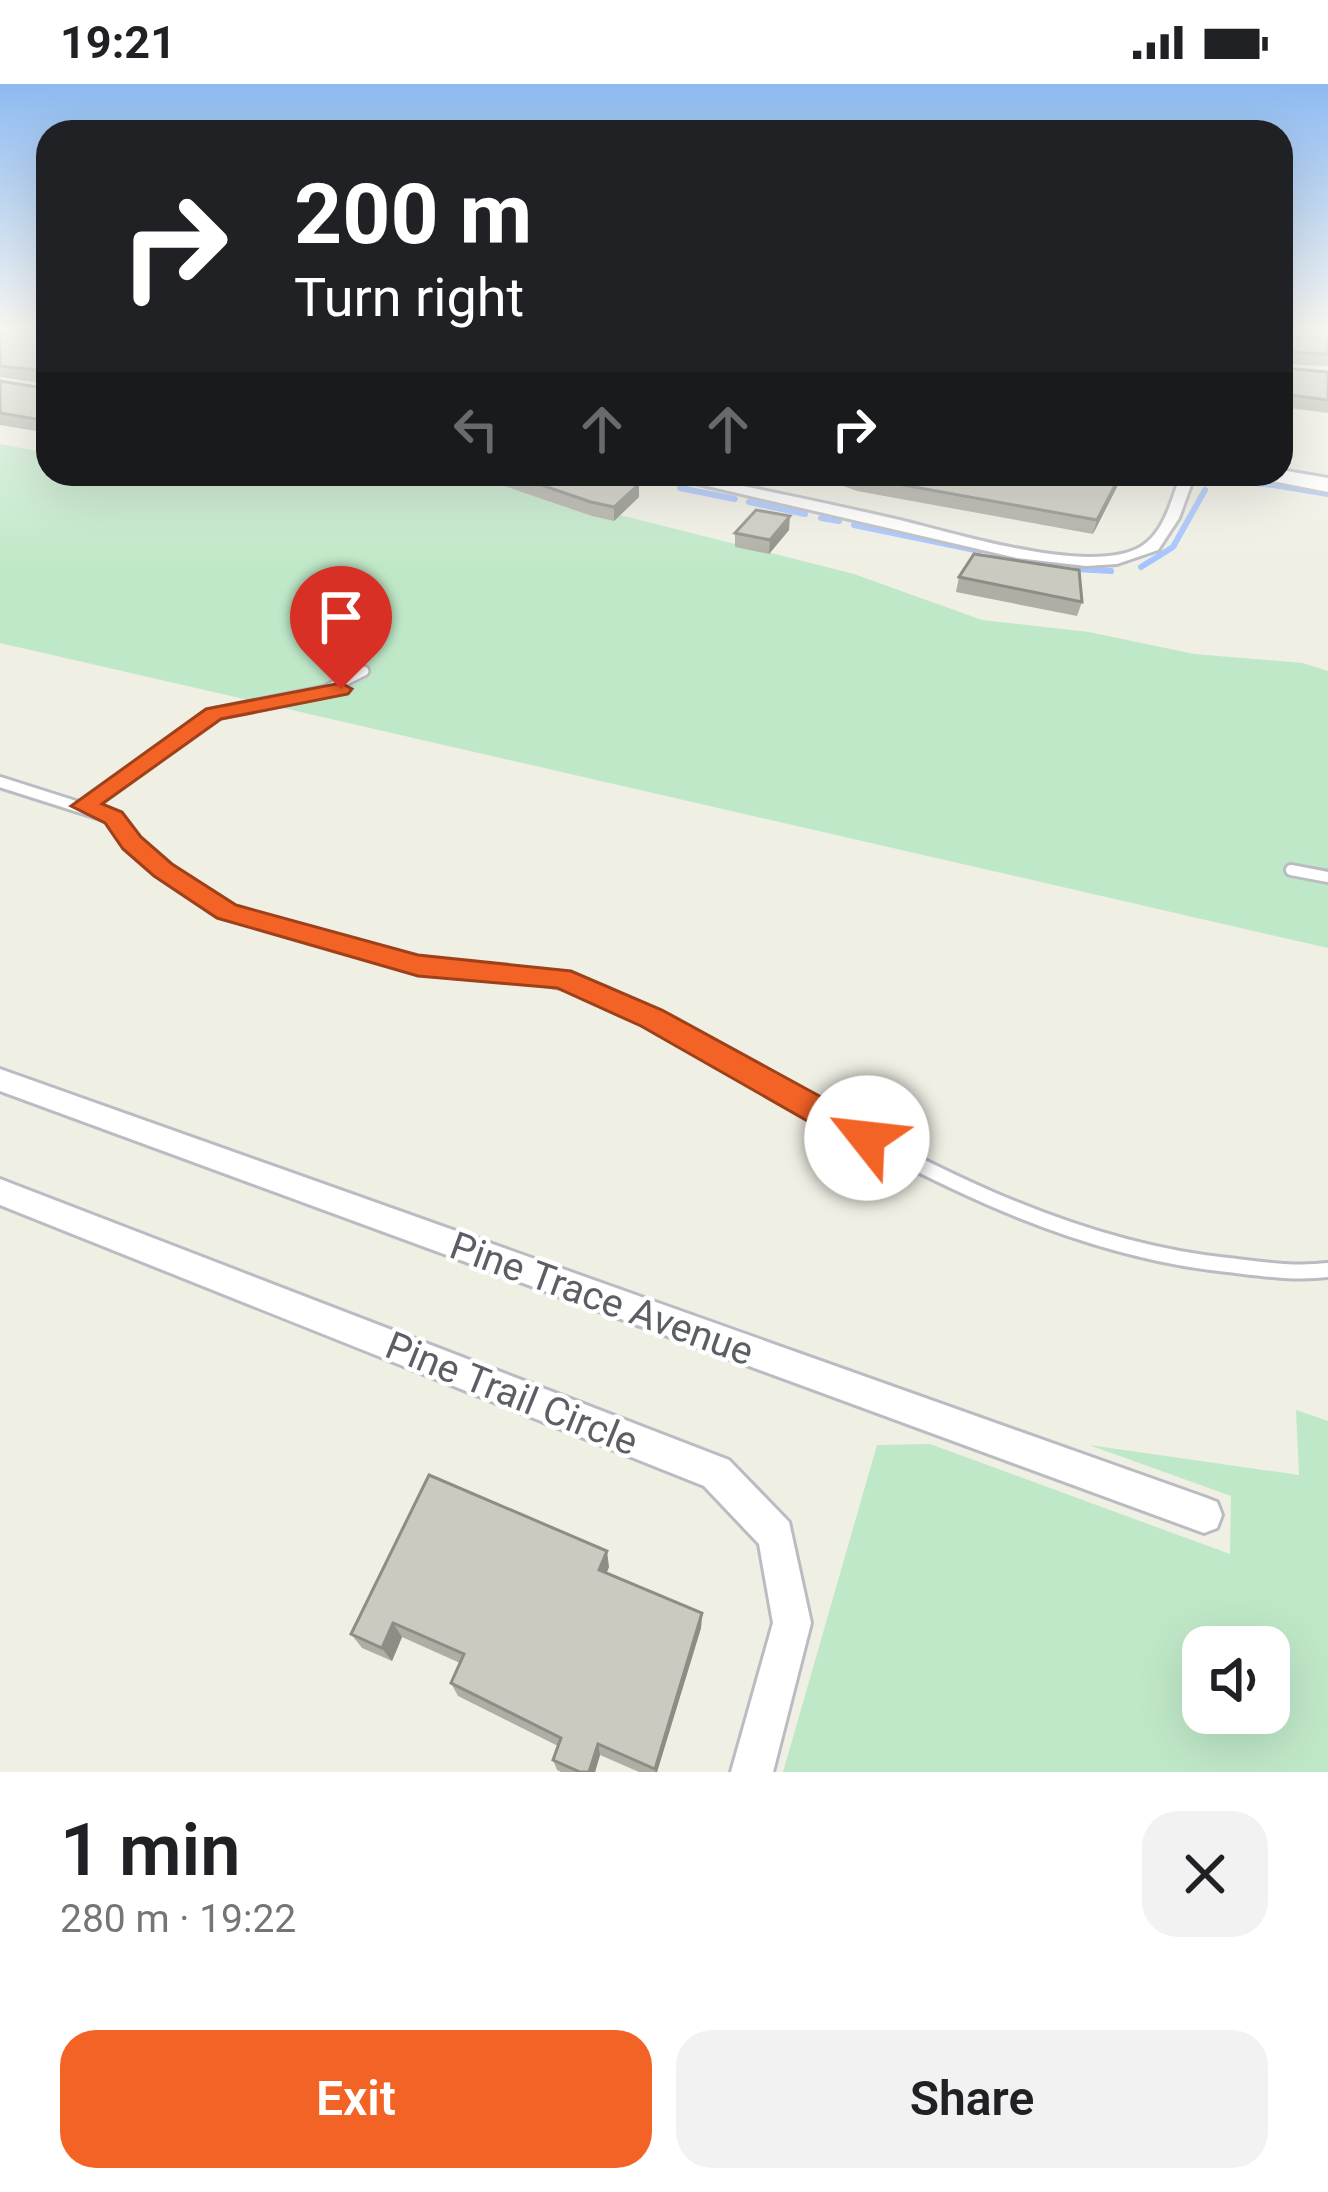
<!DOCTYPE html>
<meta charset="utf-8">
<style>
body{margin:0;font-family:Roboto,sans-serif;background:#f2f2f2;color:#202124;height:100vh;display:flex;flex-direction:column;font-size:45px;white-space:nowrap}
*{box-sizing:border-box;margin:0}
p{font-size:39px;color:#757577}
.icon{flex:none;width:66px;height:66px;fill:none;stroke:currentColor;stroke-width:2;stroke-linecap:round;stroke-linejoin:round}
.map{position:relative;height:1688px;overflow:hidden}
.sheet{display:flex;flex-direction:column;background:#fff;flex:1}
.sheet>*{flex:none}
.guide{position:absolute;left:36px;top:36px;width:1257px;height:366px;border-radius:36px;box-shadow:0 12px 48px #0002;background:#202124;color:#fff;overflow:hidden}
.fabs{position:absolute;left:1182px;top:1542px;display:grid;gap:24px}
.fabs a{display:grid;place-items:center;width:108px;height:108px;border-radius:24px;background:#fff;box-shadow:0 12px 48px #0002;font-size:60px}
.pin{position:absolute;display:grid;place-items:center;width:102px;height:102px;color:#fff;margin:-123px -51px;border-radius:50% 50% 50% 0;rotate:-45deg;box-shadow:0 0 12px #0007}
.pin .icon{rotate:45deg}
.me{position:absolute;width:132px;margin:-66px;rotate:299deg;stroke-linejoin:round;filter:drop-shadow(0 0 9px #0008)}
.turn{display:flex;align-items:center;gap:42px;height:252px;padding:0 60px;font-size:54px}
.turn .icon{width:156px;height:156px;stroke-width:2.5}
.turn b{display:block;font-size:84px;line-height:102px}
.lanes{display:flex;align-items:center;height:114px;padding:0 60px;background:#0003;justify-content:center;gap:60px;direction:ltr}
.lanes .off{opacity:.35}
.round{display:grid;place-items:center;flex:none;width:126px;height:126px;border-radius:36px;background:#f2f2f2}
.head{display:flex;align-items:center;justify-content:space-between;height:204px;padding:0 60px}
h1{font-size:72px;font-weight:600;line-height:90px}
.primary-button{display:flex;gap:24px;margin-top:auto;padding:24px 60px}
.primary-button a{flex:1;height:138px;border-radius:36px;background:#f36326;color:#fff;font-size:48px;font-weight:600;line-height:138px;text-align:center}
.primary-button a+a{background:#f2f2f2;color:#202124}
.status{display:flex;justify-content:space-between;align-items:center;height:84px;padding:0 60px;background:#fff;direction:ltr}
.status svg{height:33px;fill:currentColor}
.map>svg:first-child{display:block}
</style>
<div class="status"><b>19:21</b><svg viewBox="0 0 49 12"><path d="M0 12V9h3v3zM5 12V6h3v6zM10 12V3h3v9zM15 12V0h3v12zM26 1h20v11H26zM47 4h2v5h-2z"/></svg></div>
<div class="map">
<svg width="1328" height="1688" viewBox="0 0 1328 1688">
<rect width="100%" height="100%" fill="#efefe4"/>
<path fill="#bfe8c8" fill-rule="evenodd" d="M 0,360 L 48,369 L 48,390 L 457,390 L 854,490 L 982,536 L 1089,548 L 1194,570 L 1303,579 L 1328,587 L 1328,864 L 0,559 Z
M 1296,1326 L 1328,1337 L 1328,1688 L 783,1688 L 877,1361 L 930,1360 L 1230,1470 L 1231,1412 L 1089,1361 L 1299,1391 ZM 1203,1563 L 1269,1563 L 1269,1629 L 1203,1629 Z"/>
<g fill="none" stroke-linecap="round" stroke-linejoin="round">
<path stroke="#a4c3ff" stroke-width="4.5" d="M 623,390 L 659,400
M 1208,398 L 1208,394 L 1292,404"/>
<path stroke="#a4c3ff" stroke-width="6" d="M 1274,401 L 1328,410
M 680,404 L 735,415
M 749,418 L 805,430
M 821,434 L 839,437
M 854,441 L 980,467
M 1003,472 L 1033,480
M 1141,483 L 1173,463 L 1205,406
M 1076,485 L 1111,487"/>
<defs>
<path id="lane-far2" d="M 318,610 L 364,587"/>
<path id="lane-far1" d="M 0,698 L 113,734 L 132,759 L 163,786 L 227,828 L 407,879
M 83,722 L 214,630 L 328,607
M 1291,786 L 1328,793"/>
<path id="lane" d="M 397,876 C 464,895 536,881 603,910 C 642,927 679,951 716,971 C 877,1059 1042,1162 1228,1181 C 1262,1185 1294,1190 1328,1186"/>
<path id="street" d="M 656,390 L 684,390 C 753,404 822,418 891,434 C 949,447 1091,494 1142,462 C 1165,447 1172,414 1181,390 L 1195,390 L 1179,434 L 1158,466 L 1117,480 L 1086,482 L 1017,474 Z
M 0,985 L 1204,1413 L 1217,1418 L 1222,1431 L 1217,1444 L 1204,1449 L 0,1007 Z
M 0,1095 L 729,1376 L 789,1438 L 811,1539 L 773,1688 L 731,1688 L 773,1539 L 759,1460 L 704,1402 L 0,1121 Z"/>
<path id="secondary" d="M 1281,386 L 1328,394 L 1328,408 L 1267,396 L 1256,390 L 1281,390 Z"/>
</defs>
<use href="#lane-far2" stroke="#bbbcc3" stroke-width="14"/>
<use href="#lane-far1" stroke="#bbbcc3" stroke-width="16"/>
<use href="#lane" stroke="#bbbcc3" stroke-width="20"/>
<use href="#street" stroke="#bbbcc3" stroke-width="6"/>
<use href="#secondary" stroke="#bec0c8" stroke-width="6"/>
<use href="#lane-far2" stroke="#fff" stroke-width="9"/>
<use href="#lane-far1" stroke="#fff" stroke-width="10"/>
<use href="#lane" stroke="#fff" stroke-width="14"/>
<use href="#street" fill="#fff" fill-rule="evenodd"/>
<use href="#secondary" fill="#fff" fill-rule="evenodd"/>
</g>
<path fill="#aeaea5" d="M 0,245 L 48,245 L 48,349 L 0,341 L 0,297 L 43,304 L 48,300 L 0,293 Z
M 1281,245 L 1328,245 L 1328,282 L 1283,280 L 1285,284 L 1328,288 L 1328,329 L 1281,323 Z
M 503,390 L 608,390 L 639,413 L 614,437 L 592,432 L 504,402 Z
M 792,390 L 1129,390 L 1124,400 L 1119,399 L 1093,450 L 857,407 L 827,396 Z
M 789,446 L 769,470 L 735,463 L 735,449 Z
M 959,493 L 1082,518 L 1077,532 L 956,508 Z
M 609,1483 L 606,1489 L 702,1529 L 701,1544 L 657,1688 L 639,1688 L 600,1671 L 595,1688 L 561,1688 L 557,1686 L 553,1676 L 558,1662 L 458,1612 L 451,1599 L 460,1579 L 402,1553 L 392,1577 L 362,1564 L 351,1550 Z"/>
<path fill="#8d8d86" d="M 1122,390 L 1119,399 L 1093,450 L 1097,436 Z
M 639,400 L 639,413 L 614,437 L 614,423 Z
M 790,432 L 789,446 L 769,470 L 770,456 Z
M 607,1467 L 609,1483 L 601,1502 L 599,1486 Z
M 702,1529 L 701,1544 L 657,1688 L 655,1688 Z
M 393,1539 L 402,1553 L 392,1577 L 382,1564 Z
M 598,1660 L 600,1671 L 595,1688 L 589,1688 Z"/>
<path fill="#cacac0" stroke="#8d8d86" stroke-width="3" d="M 0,245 L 48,245 L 48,337 L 0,329 L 0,297 L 43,304 L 48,300 L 44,287 L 0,282 Z
M 1281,245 L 1328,245 L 1328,270 L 1286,268 L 1281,272 Z
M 1281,273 L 1285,284 L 1328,288 L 1328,316 L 1281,310 Z
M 509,390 L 608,390 L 639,400 L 614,423 L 591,418 Z
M 850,390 L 1121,390 L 1097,436 L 859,393 Z
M 756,426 L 790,432 L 770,456 L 735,449 Z
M 974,470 L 1079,486 L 1082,518 L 959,493 Z
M 429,1391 L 607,1467 L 599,1486 L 702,1529 L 655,1685 L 598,1660 L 589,1688 L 580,1688 L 553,1676 L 561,1654 L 451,1599 L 464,1570 L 393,1539 L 382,1564 L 351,1550 Z"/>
<linearGradient id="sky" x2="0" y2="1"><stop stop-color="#8dbaf1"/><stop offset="0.51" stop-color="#f8f8f3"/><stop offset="1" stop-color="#f8f8f3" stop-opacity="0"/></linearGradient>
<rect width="1328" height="481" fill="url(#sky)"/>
<path fill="#f36326" stroke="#9e4019" stroke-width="3" d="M 341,599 L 352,605 L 348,610 L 221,635 L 102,720 L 122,728 L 141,753 L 172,780 L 236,821 L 418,871 L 571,887 L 662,926 L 878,1044 L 883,1054 L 878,1064 L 867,1068 L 855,1064 L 641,942 L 557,904 L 418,892 L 217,834 L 154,792 L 123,765 L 105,739 L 71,722 L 206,625 Z"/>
<g text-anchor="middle" stroke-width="9" stroke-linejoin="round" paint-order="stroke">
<g font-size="39" fill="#5c5e65" stroke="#fff">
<text transform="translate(602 1214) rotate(20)" y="14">Pine Trace Avenue</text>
<text transform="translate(512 1309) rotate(22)" y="14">Pine Trail Circle</text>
</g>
</g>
</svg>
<div class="fabs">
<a><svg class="icon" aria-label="sound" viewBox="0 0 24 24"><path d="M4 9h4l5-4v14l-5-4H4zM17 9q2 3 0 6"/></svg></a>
</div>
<div class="pin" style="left:341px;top:605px;background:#d93025"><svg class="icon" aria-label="arrive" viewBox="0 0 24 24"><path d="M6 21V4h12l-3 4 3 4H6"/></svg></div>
<svg class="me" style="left:867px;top:1054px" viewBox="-20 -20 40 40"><circle r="19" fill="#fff"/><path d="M0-13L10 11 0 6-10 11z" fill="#f36326"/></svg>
<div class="guide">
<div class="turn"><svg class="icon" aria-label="right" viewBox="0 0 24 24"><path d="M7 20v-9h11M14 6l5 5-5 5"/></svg><div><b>200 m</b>Turn right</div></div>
<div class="lanes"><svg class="icon off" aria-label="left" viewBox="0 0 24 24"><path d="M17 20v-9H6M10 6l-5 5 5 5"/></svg><svg class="icon off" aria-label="ahead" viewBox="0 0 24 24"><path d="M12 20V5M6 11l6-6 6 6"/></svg><svg class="icon off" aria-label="ahead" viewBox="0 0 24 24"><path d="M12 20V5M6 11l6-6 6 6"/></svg><svg class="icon" aria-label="right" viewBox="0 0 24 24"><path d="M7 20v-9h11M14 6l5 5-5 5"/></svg></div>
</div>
</div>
<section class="sheet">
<div class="head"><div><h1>1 min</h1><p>280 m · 19:22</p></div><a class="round"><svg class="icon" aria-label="close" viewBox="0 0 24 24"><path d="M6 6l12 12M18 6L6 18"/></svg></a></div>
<div class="primary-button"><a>Exit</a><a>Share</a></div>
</section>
